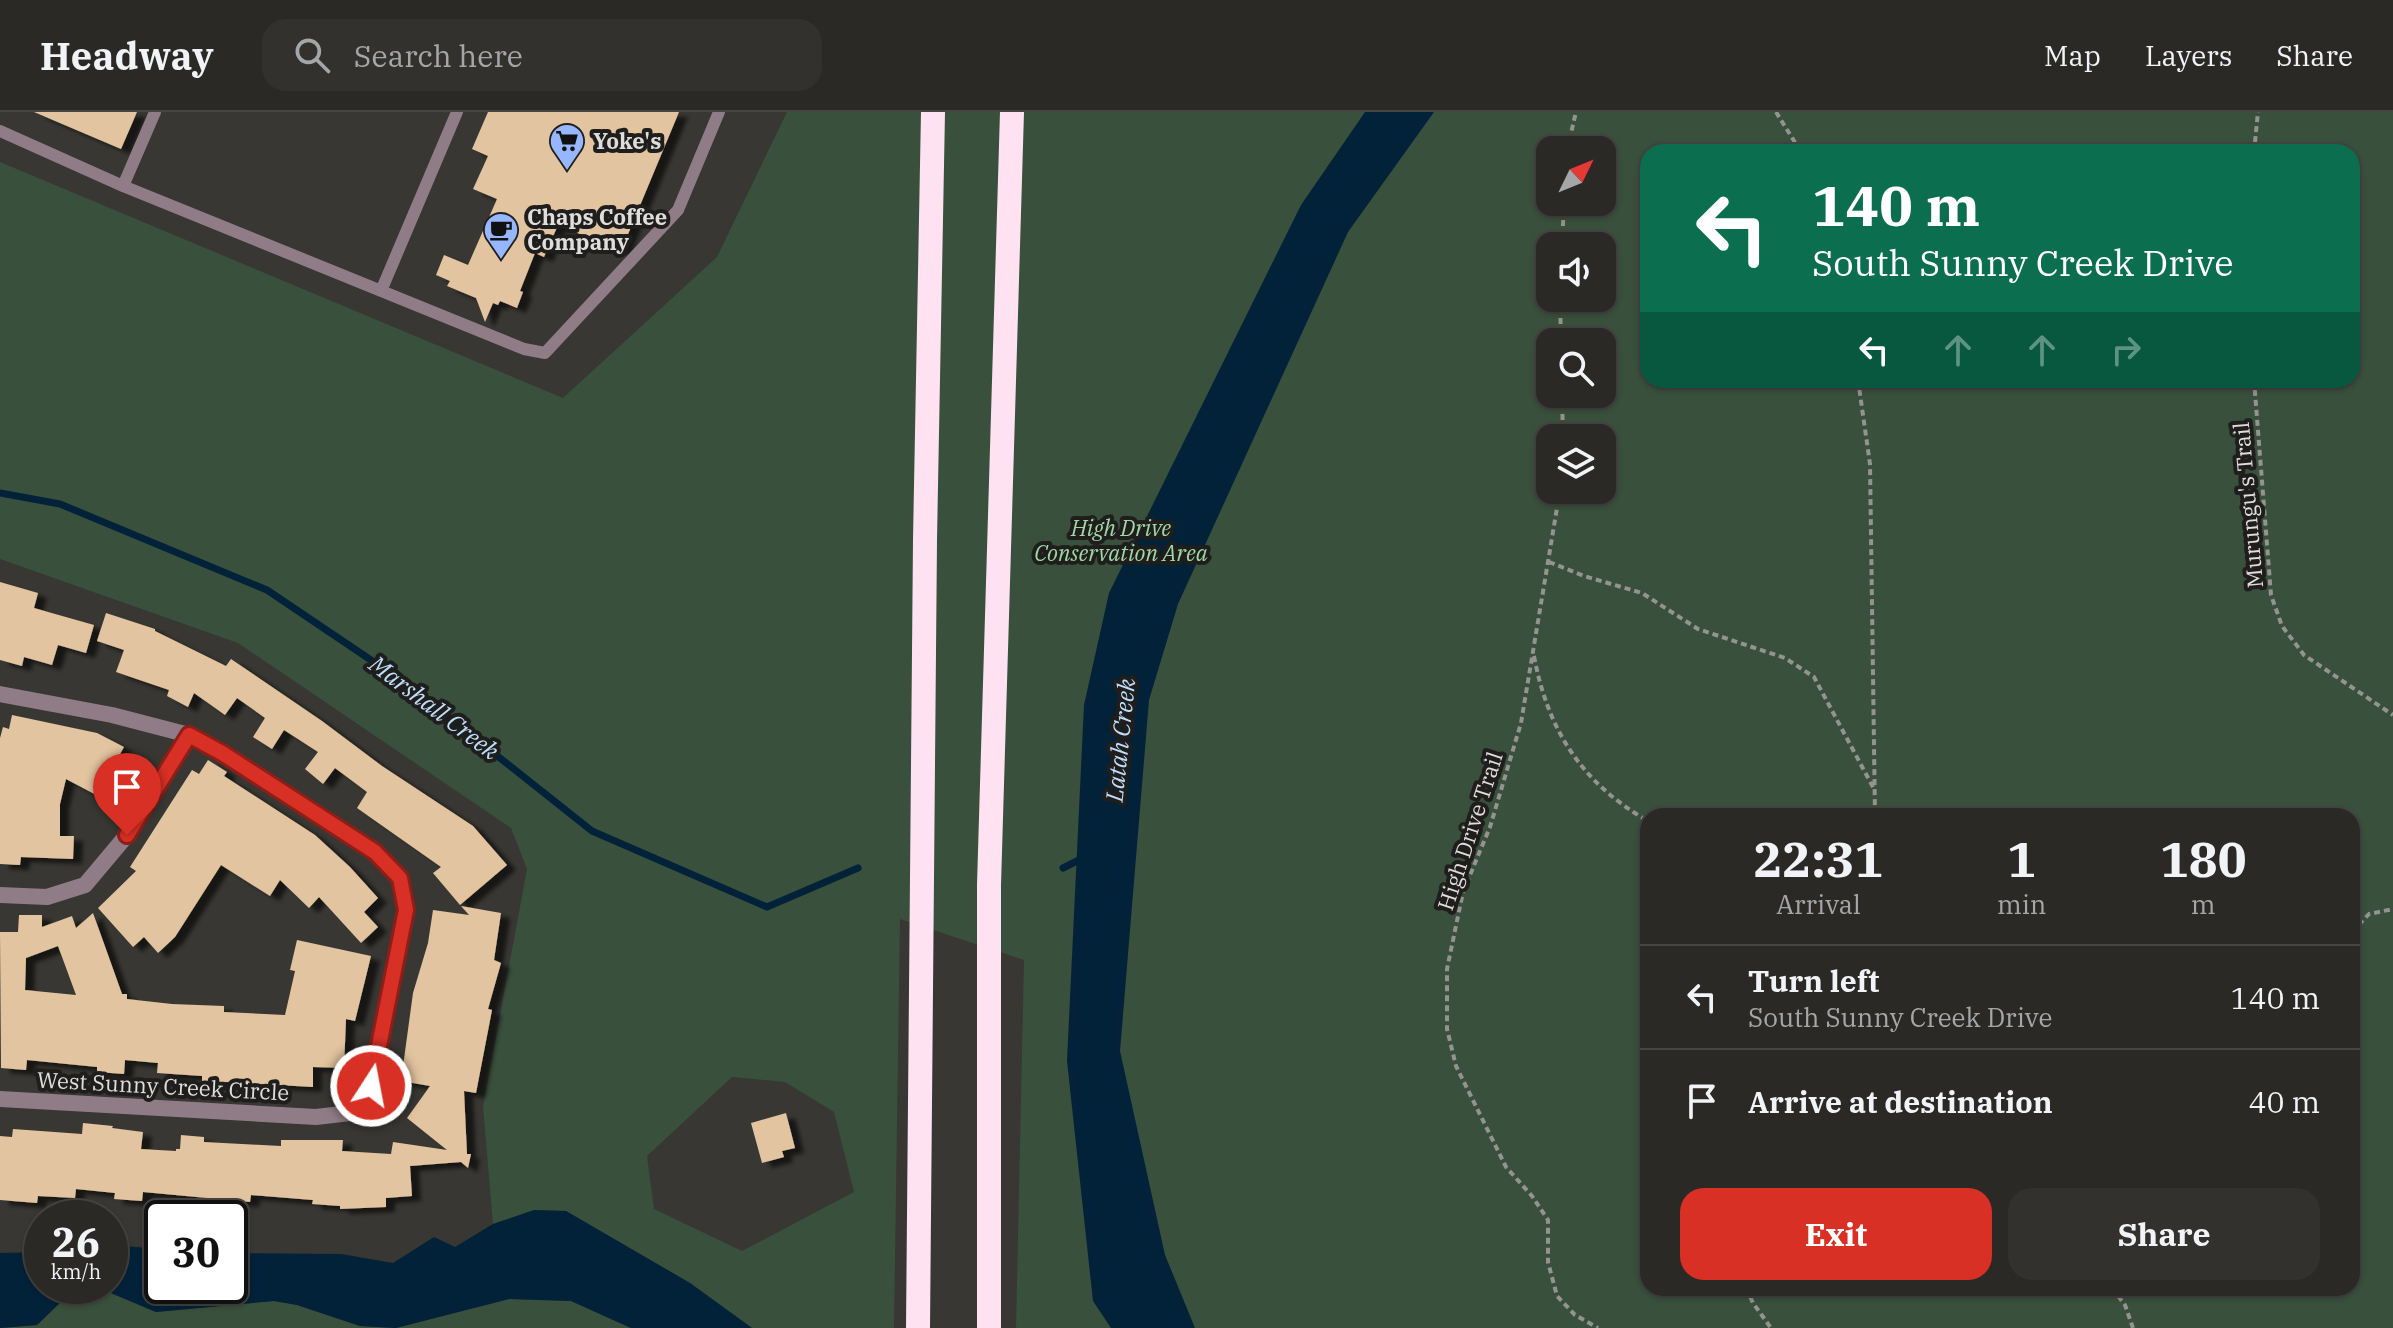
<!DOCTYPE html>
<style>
body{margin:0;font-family:"IBM Plex Serif",serif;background:#32312e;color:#f1f3f6;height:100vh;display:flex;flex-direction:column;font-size:30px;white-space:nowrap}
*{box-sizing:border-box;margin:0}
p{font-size:26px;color:#a5a6a7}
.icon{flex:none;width:44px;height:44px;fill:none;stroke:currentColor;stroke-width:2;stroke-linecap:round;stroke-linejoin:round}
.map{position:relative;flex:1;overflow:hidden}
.side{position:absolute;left:1640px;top:696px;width:720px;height:488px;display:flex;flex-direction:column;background:#2a2926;border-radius:24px;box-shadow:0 2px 6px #0004,0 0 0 2px #464543}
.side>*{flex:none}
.banner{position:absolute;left:1640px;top:32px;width:720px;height:244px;border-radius:24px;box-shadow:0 2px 6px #0004,0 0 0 2px #464543;background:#0b6e4f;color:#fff;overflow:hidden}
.needle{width:52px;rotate:47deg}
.fabs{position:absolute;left:1536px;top:24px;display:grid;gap:16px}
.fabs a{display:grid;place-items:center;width:80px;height:80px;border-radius:16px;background:#2a2926;box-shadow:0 2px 6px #0004,0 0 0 2px #464543;font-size:40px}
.speed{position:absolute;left:24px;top:1088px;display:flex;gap:16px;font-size:40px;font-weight:700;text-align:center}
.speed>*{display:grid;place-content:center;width:104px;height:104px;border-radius:50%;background:#2a2926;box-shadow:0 2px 6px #0004,0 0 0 2px #464543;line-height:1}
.speed small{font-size:20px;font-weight:400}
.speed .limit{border:4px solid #111;border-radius:12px;background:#fff;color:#111}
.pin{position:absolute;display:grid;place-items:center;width:68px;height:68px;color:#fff;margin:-82px -34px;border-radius:50% 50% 50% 0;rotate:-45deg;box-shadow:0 0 8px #0007}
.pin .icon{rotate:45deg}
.me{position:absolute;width:88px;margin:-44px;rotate:11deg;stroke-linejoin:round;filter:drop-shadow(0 0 6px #0008)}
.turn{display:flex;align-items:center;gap:28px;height:168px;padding:0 40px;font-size:36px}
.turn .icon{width:104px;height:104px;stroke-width:2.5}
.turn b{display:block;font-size:56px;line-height:68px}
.lanes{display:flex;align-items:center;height:76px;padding:0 40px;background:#0003;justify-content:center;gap:40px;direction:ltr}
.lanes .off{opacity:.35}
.eta{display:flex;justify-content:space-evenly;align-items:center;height:136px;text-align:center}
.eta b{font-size:48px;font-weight:700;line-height:56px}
.button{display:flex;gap:16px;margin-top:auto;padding:16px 40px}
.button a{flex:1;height:92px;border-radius:24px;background:#d93025;color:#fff;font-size:32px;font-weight:700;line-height:92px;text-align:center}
.button a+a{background:#32312e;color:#f1f3f6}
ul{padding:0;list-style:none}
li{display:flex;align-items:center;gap:24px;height:104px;padding:0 40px;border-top:2px solid #464543}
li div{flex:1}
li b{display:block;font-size:30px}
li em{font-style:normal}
header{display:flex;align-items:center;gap:48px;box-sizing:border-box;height:112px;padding:0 40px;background:#2a2926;border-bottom:2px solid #464543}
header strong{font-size:38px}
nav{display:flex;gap:44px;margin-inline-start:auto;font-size:28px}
.search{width:560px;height:72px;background:#32312e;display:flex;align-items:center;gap:20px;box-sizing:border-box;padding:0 28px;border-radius:24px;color:#a5a6a7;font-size:30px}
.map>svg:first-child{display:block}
</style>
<header>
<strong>Headway</strong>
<div class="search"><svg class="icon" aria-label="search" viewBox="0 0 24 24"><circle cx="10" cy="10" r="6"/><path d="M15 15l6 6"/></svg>Search here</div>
<nav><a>Map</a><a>Layers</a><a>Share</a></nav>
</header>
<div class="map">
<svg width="2393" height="1216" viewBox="0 0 2393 1216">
<defs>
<filter id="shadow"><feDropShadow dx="9" dy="5" stdDeviation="2" flood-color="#0009"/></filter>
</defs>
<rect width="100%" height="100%" fill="#383733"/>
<path fill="#39503c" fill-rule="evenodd" d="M 787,0 L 2393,0 L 2393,1216 L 1016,1216 L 1024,848 L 900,807 L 894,1216 L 752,1216 L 690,1171 L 566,1099 L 534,1098 L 493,1112 L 483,995 L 527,757 L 511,716 L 238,531 L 0,447 L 0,50 L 563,286 L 717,145 ZM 1550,38 L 1602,38 L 1602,90 L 1550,90 ZM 1648,40 L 2352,40 L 2352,268 L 1648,268 ZM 1550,134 L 1602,134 L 1602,186 L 1550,186 ZM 1550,230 L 1602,230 L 1602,282 L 1550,282 ZM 1550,326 L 1602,326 L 1602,378 L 1550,378 ZM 1648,704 L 2352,704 L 2352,1176 L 1648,1176 ZM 732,965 L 785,970 L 834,1000 L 854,1080 L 742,1139 L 654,1097 L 647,1044 Z
M 106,1179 L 156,1200 L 274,1189 L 297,1193 L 360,1214 L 393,1216 L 0,1216 L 37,1213 L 65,1186 Z
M 509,1187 L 571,1189 L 631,1216 L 396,1216 Z"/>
<path fill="#02223a" d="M 1365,0 L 1434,0 L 1348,120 L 1178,492 L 1149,588 L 1120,939 L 1165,1143 L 1195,1216 L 1111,1216 L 1093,1189 L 1067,949 L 1084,593 L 1109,481 L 1301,93 Z
M 534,1098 L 566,1099 L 690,1171 L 752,1216 L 631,1216 L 571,1189 L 509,1187 L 396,1216 L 360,1214 L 297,1193 L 274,1189 L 156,1200 L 106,1179 L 65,1186 L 37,1213 L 0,1216 L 0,1141 L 42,1140 L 42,1174 L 110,1174 L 110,1133 L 162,1137 L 162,1174 L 230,1174 L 230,1141 L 341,1142 L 393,1151 L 434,1125 L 455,1135 L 493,1112 Z"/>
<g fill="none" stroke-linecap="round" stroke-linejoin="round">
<path stroke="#02223a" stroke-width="7" d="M 0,381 L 60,392 L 267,478 L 408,573 L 592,719 L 767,795 L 858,756
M 1063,756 L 1083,746"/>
</g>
<path fill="#e3c4a0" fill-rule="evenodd" filter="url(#shadow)" d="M 34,0 L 137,0 L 121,37 Z
M 488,0 L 679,0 L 621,139 L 558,113 L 544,145 L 535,141 L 520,179 L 523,180 L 517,196 L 500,189 L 498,193 L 493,191 L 485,210 L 476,186 L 447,174 L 450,169 L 436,163 L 444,143 L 468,153 L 497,87 L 473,77 L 488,44 L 472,37 Z
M 0,470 L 38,481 L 34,496 L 94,513 L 86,541 L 58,533 L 52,553 L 24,545 L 22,554 L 0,548 Z
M 106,501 L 155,517 L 155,519 L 226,554 L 231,547 L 322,609 L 382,654 L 473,714 L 507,753 L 460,793 L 433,761 L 441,755 L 357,696 L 367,680 L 335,656 L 323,672 L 305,657 L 318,640 L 284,618 L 272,637 L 253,625 L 265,606 L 237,586 L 225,603 L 194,581 L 188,595 L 167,584 L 169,578 L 116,560 L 124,538 L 97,529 Z
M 12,603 L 97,621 L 124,635 L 109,662 L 128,673 L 117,694 L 66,667 L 60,692 L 60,724 L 74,724 L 73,747 L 21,745 L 20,753 L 0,752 L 0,626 L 3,615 L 9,617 Z
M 208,648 L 227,660 L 224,664 L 315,723 L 350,755 L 378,786 L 364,800 L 378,815 L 361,831 L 319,785 L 309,796 L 280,768 L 270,784 L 221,753 L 175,825 L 158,841 L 144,825 L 133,835 L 98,796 L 136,759 L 130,755 L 192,658 L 199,662 Z
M 461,794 L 501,801 L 494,848 L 501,851 L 488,897 L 492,898 L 476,981 L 464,979 L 467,1042 L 471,1042 L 468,1056 L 461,1050 L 410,1054 L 412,1084 L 386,1086 L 386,1095 L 340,1097 L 340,1094 L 312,1092 L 313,1088 L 251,1083 L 250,1090 L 143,1080 L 142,1089 L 114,1087 L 115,1081 L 76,1077 L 75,1086 L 38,1084 L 37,1091 L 0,1088 L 0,1024 L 12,1025 L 13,1017 L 82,1022 L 83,1011 L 113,1014 L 112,1016 L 143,1020 L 141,1037 L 176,1039 L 176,1037 L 180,1037 L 181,1023 L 204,1025 L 204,1030 L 281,1034 L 281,1028 L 343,1028 L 342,1039 L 391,1042 L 393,1030 L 447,1038 L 407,1006 L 430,974 L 401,969 L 413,881 L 428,831 L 433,798 L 469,803 Z
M 93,801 L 122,882 L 127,882 L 127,887 L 172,892 L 224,894 L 224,900 L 285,903 L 295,859 L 290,858 L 297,828 L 371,844 L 355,909 L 346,907 L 344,956 L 313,955 L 313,975 L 227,970 L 202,971 L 202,964 L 157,961 L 158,951 L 125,948 L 124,962 L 97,960 L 97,955 L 27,948 L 26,958 L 1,956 L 0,820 L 18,820 L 19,803 L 42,803 L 42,815 L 72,804 L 76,816 ZM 58,834 L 76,883 L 25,878 L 26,846 Z
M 786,1001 L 795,1036 L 782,1039 L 784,1045 L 762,1051 L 751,1011 Z"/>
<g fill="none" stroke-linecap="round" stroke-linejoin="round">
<path stroke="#949390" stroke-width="4" stroke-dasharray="6 4" stroke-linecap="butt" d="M 1776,0 L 1801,40
M 1567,38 L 1576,0
M 2254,40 L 2258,0
M 1562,134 L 1564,90
M 1560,186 L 1561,230
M 1858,268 L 1870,352 L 1875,704
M 2254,268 L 2271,483 L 2282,514 L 2304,543 L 2393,603
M 1562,282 L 1563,326
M 1560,378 L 1521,611 L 1490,715 L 1463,780 L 1447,857 L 1447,917 L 1456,954 L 1506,1055 L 1532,1084 L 1548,1108 L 1548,1150 L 1557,1184 L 1575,1203 L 1598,1216
M 1549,450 L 1584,464 L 1642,481 L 1698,517 L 1785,546 L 1814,565 L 1874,677
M 1534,544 C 1548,619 1582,671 1648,709
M 2352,820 L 2369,802 L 2393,797
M 1746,1176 L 1753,1191 L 1771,1216
M 2112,1176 L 2125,1193 L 2133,1216"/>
<path stroke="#8f7c86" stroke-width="12" d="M 0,19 L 123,74 L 155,0
M 123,74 L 524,237 L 545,241 L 678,98 L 719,0
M 381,179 L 457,0"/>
<path stroke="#8f7c86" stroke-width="16" d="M 0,582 L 112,603 L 189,623 L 222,641 L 375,740 L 400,766 L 406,798 L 371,974 L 350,1001 L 316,1005 L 0,987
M 0,783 L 47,785 L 85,773 L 127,723 L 189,623"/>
<path stroke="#fee2f1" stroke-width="24" d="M 918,1216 L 925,428 L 933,0
M 989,1216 L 989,773 L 1012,0"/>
</g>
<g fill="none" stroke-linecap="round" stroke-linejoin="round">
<defs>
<path id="route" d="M 127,723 L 189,623 L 222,641 L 375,740 L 400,766 L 406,798 L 371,974"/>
</defs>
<use href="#route" stroke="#8d1f18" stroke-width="20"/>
<use href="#route" stroke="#d93025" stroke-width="14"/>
</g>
<defs>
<symbol id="supermarket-pin" viewBox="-11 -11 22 30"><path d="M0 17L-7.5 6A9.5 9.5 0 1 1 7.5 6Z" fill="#96b6fd" stroke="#1f1e1c"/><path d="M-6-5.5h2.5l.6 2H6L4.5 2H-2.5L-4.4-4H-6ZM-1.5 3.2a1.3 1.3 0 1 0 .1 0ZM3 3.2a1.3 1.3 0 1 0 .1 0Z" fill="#111"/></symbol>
<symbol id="cafe-pin" viewBox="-11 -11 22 30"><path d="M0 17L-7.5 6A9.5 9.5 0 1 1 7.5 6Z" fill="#96b6fd" stroke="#1f1e1c"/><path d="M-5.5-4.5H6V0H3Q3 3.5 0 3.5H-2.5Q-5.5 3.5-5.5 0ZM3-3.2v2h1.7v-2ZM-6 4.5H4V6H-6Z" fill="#111"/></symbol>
</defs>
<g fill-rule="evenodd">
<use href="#supermarket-pin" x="547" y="9" width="40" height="54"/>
<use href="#cafe-pin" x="481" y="98" width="40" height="54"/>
</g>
<g text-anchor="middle" stroke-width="8" stroke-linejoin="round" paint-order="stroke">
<g font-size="22" font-weight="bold" fill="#dfdedc" stroke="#1f1e1c" text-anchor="start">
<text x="593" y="37">Yoke's</text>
<text x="527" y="113">Chaps Coffee<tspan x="527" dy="25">Company</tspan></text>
</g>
<g font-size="22" fill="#dfdedc" stroke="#1f1e1c">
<text transform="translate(2248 393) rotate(-95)" y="8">Murungu's Trail</text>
<text transform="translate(1470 719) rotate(-72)" y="8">High Drive Trail</text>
<text transform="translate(163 974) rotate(3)" y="8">West Sunny Creek Circle</text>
</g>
<g font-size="22" font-style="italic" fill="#a0d8a8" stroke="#1f1e1c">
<text x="1121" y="424">High Drive<tspan x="1121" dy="25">Conservation Area</tspan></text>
</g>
<g font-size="24" font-style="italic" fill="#bedefc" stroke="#1f1e1c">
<text transform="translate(434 596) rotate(37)" y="8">Marshall Creek</text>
<text transform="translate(1121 628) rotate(-84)" y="8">Latah Creek</text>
</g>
</g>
</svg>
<div class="fabs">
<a><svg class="needle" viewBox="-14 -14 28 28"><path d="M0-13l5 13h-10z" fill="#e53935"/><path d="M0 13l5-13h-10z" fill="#a5a6a7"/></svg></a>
<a><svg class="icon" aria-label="sound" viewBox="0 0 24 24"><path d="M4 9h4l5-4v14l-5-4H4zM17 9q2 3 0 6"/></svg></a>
<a><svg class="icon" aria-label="search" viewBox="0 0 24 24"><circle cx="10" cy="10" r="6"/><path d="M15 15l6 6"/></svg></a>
<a><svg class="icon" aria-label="layers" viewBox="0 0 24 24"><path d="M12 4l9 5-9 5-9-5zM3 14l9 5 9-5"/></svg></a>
</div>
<div class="speed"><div>26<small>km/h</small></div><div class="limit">30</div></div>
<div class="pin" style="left:127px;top:723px;background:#d93025"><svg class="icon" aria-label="arrive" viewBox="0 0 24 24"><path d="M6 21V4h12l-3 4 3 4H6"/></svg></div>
<svg class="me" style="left:371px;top:974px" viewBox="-20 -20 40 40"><circle r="17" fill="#d93025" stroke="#fff" stroke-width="3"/><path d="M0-11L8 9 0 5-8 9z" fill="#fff"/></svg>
<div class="banner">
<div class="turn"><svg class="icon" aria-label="left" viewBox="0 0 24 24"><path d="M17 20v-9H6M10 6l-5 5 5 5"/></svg><div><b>140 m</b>South Sunny Creek Drive</div></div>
<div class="lanes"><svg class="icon" aria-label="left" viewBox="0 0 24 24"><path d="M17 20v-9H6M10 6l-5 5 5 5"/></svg><svg class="icon off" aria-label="ahead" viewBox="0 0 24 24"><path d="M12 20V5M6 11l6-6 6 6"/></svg><svg class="icon off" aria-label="ahead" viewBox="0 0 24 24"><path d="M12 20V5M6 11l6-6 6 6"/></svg><svg class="icon off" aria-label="right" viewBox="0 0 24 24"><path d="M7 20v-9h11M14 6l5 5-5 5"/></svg></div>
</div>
<section class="side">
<div class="eta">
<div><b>22:31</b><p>Arrival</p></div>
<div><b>1</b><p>min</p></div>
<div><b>180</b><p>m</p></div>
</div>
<ul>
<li><svg class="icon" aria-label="left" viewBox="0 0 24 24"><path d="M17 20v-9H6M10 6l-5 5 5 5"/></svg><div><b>Turn left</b><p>South Sunny Creek Drive</p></div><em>140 m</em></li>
<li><svg class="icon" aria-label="arrive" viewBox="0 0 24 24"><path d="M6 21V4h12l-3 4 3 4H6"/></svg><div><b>Arrive at destination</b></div><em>40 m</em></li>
</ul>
<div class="button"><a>Exit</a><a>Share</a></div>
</section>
</div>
